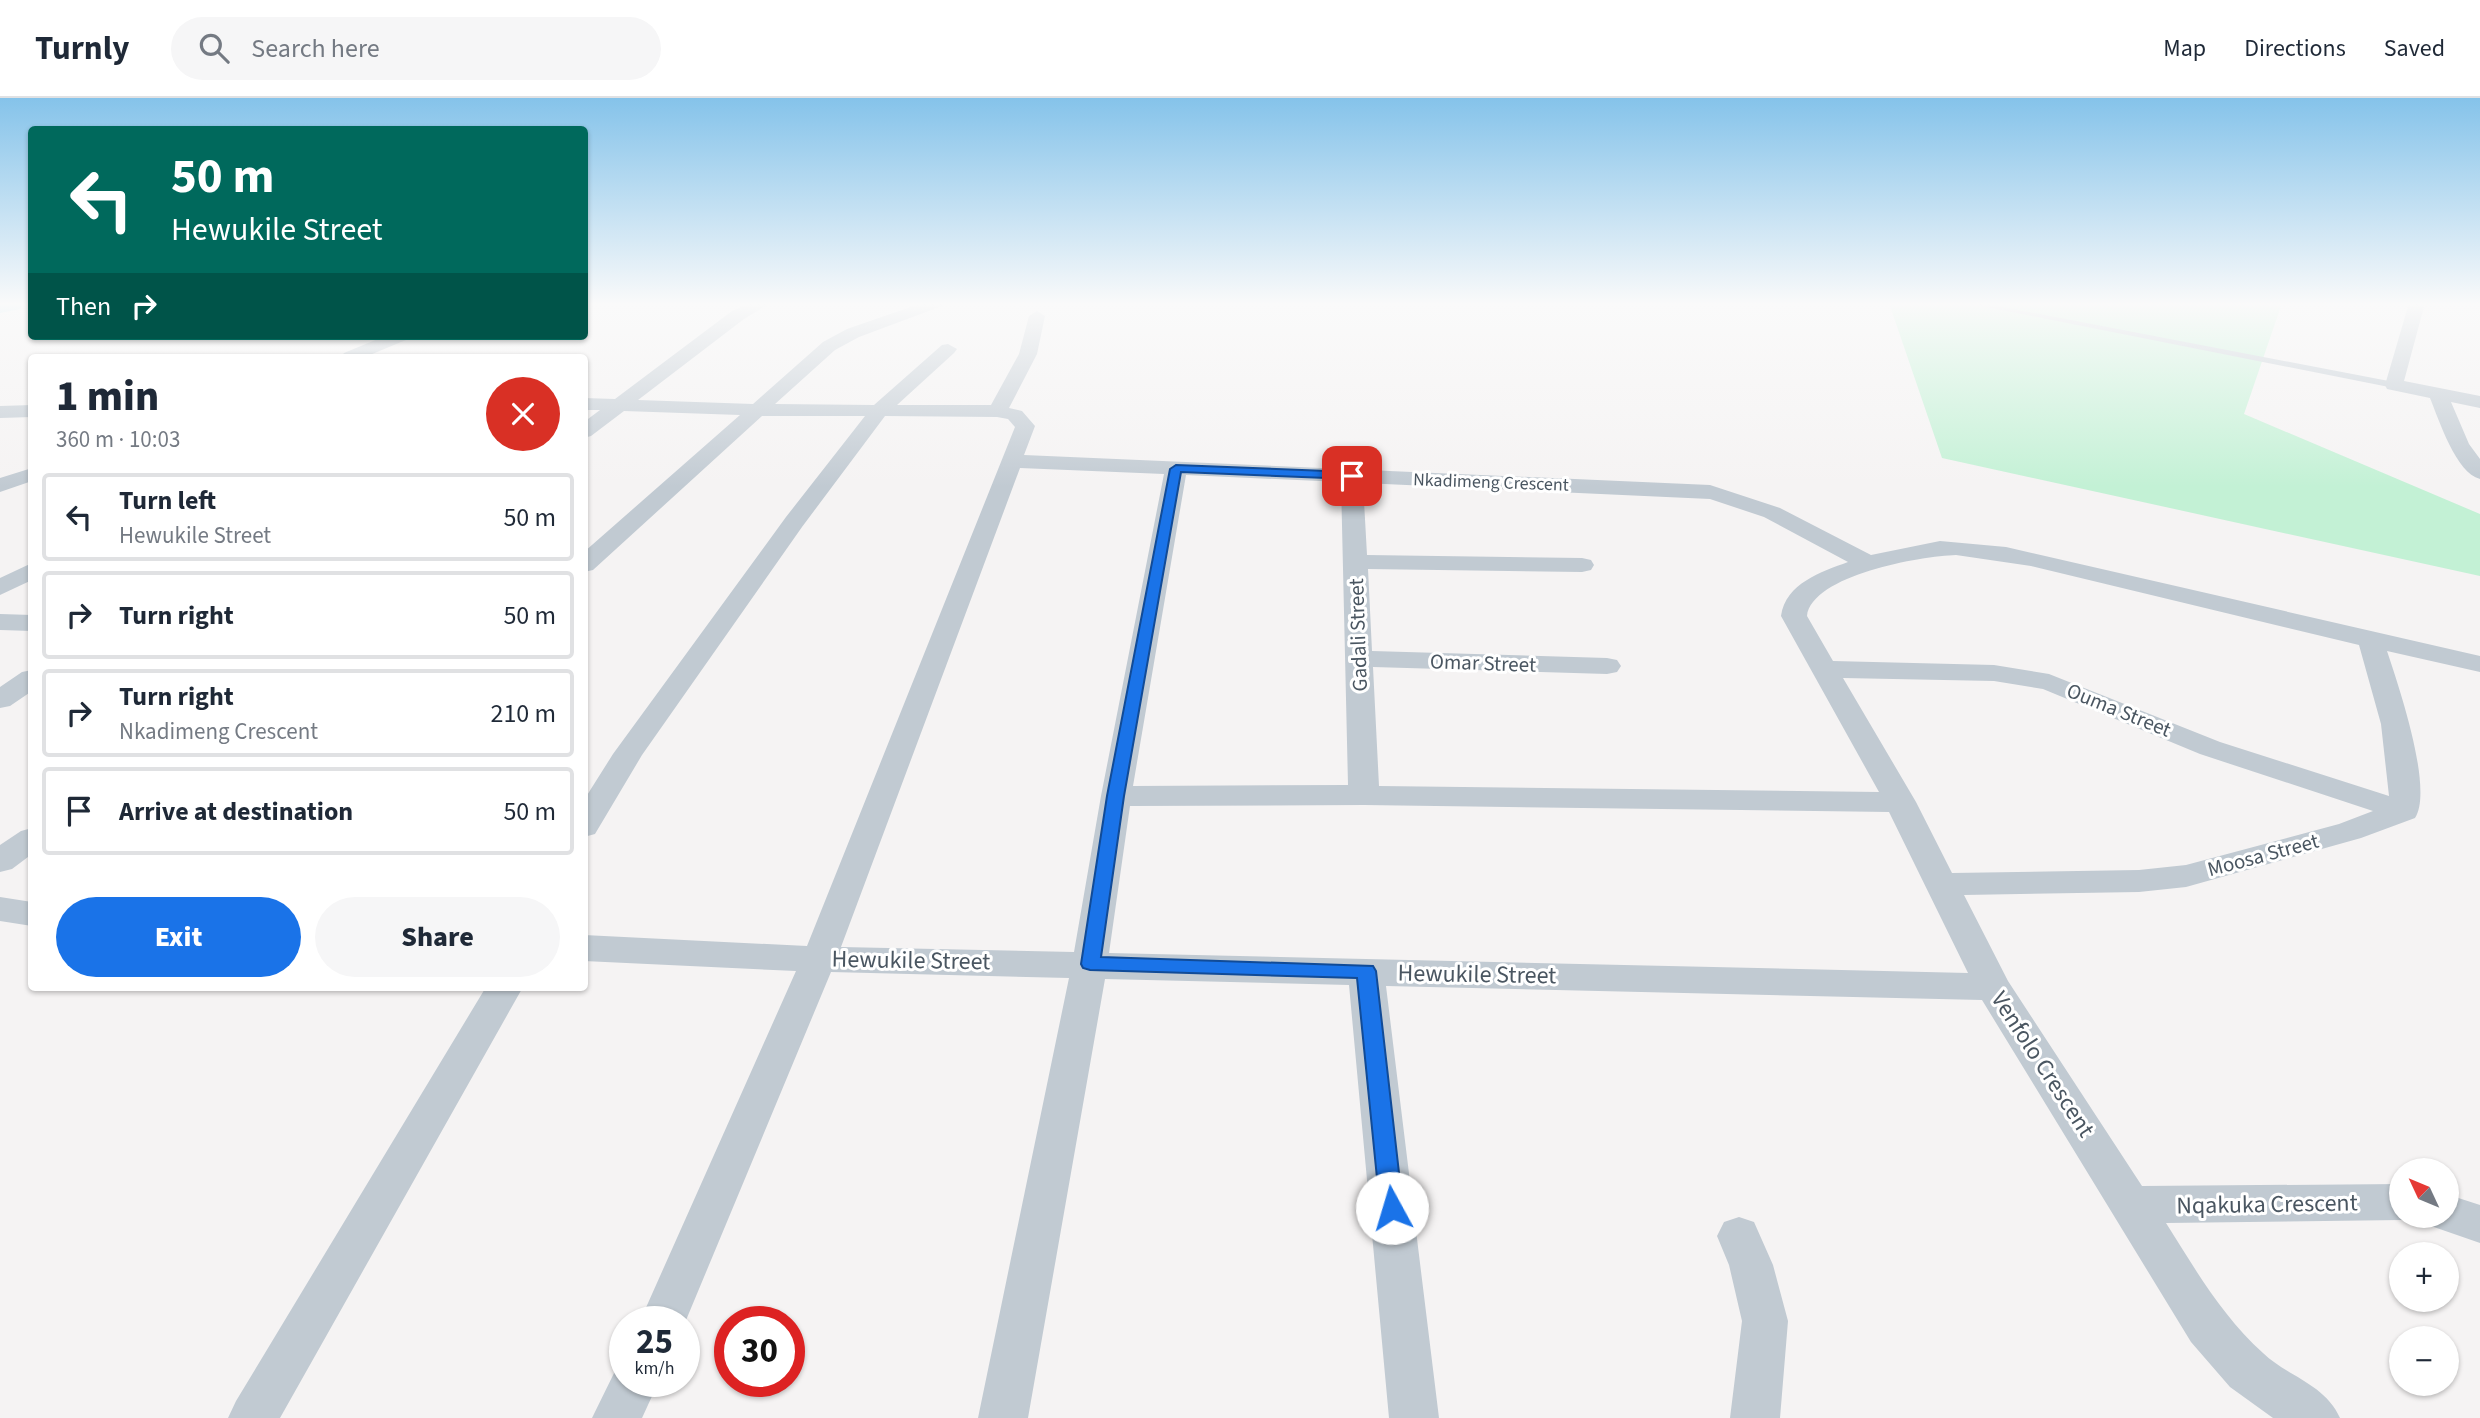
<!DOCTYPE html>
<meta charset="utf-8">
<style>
body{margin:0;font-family:"Source Sans 3",sans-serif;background:#f6f6f7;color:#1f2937;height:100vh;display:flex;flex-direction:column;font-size:26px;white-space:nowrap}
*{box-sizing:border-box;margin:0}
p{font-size:23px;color:#747a83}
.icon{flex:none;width:38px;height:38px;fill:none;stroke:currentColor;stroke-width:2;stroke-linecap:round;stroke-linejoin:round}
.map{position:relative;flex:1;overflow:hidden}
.sheet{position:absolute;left:28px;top:256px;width:560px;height:637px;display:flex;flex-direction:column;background:#fff;border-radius:7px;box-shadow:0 2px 5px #0004}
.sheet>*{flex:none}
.guide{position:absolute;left:28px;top:28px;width:560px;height:214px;border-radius:7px;box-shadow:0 2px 5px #0004;background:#00695c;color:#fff;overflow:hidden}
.needle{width:46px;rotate:314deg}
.buttons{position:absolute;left:2389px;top:1060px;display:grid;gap:14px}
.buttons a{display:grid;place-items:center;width:70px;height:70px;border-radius:50%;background:#fff;box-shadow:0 2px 5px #0004;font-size:35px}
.speed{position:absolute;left:609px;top:1208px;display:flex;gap:14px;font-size:35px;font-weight:700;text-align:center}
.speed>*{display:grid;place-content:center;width:91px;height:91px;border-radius:50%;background:#fff;box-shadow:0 2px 5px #0004;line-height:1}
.speed small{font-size:18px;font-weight:400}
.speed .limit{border:10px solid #d22;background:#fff;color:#111}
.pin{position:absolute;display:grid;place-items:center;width:60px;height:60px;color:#fff;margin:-30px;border-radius:14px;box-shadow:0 4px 10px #0006}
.me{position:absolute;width:77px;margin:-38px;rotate:354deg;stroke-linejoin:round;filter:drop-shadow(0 0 5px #0008)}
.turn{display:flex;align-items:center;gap:24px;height:147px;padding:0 28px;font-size:32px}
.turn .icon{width:91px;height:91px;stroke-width:2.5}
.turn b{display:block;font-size:49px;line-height:60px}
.then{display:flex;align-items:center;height:66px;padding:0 28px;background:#0003;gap:14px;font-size:26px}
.round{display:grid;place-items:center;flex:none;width:74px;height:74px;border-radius:37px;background:#f6f6f7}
.head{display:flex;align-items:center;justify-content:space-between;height:119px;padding:0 28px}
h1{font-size:42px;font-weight:800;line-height:52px}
.cta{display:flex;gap:14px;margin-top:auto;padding:14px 28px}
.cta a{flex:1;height:80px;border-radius:42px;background:#1a73e8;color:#fff;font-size:28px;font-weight:800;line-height:80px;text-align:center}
.cta a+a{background:#f6f6f7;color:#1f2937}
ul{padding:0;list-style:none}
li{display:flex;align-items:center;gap:21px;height:88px;margin:0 14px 10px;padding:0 14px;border:4px solid #e0e1e3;border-radius:7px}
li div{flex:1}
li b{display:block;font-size:26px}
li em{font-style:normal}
header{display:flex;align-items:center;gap:42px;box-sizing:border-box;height:98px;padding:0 35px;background:#fff;border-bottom:2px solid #e0e1e3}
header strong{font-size:33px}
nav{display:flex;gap:38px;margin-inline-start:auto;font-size:24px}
.search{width:490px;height:63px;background:#f6f6f7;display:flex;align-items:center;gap:18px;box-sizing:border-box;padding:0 24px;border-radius:38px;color:#747a83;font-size:26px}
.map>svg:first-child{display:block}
</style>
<header>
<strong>Turnly</strong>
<div class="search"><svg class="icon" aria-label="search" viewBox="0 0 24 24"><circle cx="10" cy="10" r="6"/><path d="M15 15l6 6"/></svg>Search here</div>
<nav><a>Map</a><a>Directions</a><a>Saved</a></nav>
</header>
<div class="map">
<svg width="2480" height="1320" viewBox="0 0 2480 1320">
<rect width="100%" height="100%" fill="#f5f3f3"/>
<path fill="#c3f1d5" d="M 1889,205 L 2282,205 L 2244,316 L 2480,416 L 2480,478 L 1942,360 Z"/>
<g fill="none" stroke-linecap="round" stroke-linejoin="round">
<path fill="#90daee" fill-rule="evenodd" d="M 0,205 L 24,205 L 20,211 L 0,215 Z"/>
<path fill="#c1cad2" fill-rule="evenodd" d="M 1966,205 L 1982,205 L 2394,284 L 2399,287 L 2394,290 Z"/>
<path fill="#c1cad2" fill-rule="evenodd" d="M 750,205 L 770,205 L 744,221 L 638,302 L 753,306 L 823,244 L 847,231 L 922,205 L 944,205 L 942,208 L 859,239 L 835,252 L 775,306 L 874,307 L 942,247 L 948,246 L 957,251 L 954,255 L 897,307 L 991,307 L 1019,256 L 1029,218 L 1037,213 L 1045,218 L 1037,256 L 1009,310 L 1022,313 L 1035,328 L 1024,357 L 1710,387 L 1780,410 L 1871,457 L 1940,443 L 2006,449 L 2480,558 L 2480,574 L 2387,553 C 2398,586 2434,691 2415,720 L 2361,740 L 2186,789 L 2139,794 L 1964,797 L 2008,883 L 2142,1088 L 2401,1086 L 2401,1118 L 2413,1118 L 2401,1122 L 2166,1125 C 2195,1171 2222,1218 2263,1255 C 2288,1279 2325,1286 2340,1320 L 2273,1320 L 2230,1289 L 2191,1244 L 1982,902 L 1386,888 L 1439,1320 L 1389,1320 L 1349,887 L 1105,881 L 1028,1320 L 978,1320 L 1069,880 L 831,874 L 684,1227 L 684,1223 L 640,1223 L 796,873 L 584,863 L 584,837 L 807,848 L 1015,329 L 1008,321 L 997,319 L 885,318 L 802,429 L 642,657 L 595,736 L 584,739 L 584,702 L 613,656 L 786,419 L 865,318 L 762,318 L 593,472 L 584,474 L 584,454 L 740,317 L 624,313 L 591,338 L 584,340 L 584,324 L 600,312 L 584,312 L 584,300 L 615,301 L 732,213 ZM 1020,370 L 1164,376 L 1101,698 L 1074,854 L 841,849 ZM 1186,377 L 1341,384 L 1348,687 L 1133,688 ZM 1363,385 L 1710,401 L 1764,419 L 1848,464 C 1821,474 1786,485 1781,518 L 1879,694 L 1379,688 L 1373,569 L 1607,576 L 1617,574 L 1621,568 L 1617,562 L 1607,560 L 1372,553 L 1368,471 L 1582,474 L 1591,472 L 1594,467 L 1591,462 L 1582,460 L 1367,457 ZM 1956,457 L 2031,468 L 2359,547 L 2381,626 L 2389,698 L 2220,644 L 2049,576 L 1994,567 L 1833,563 L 1807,518 C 1812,477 1921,458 1956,457 ZM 1843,580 L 1994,583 L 2043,591 L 2200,656 L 2373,713 L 2339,726 L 2186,767 L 2139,772 L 1952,775 L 1916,704 ZM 1364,707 L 1889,714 L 1968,875 L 1109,855 L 1130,708 Z
M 2409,205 L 2425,205 L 2404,283 L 2480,298 L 2480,310 L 2451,304 L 2469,346 L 2480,361 L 2480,381 C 2456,375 2439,322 2430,300 L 2387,291 L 2385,287 Z
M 385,238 L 409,238 L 406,242 L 365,259 L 341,259 L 344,255 Z
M 32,307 L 32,319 L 0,320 L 0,308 Z
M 32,370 L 32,383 L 0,394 L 0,380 Z
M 32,465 L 32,482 L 0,497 L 0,480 Z
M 0,516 L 32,517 L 32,533 L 0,532 Z
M 32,572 L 32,593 L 10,608 L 0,610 L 0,589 L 22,574 Z
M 32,730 L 32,756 L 12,771 L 0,774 L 0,747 L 21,733 Z
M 0,799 L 32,804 L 32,828 L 0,823 Z
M 486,889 L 523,889 L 280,1320 L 228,1320 L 236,1303 Z
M 2446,1096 L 2480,1107 L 2480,1145 L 2431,1128 L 2426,1118 L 2446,1118 Z
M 1739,1119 L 1754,1124 L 1773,1167 L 1788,1223 L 1780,1320 L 1730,1320 L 1742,1223 L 1729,1167 L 1717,1138 L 1724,1124 Z
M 625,1264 L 625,1283 L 659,1283 L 642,1320 L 592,1320 L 618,1267 Z"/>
</g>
<linearGradient id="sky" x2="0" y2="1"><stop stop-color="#85c3ea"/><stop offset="0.53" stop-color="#fafafa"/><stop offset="1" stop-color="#fafafa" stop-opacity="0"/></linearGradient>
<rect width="2480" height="389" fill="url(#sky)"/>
<path fill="#1a73e8" stroke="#114b97" stroke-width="2" d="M 1176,367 L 1352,374 L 1357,378 L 1352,381 L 1181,374 L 1124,698 L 1101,859 L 1373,868 L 1376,873 L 1403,1110 L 1400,1117 L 1392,1120 L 1384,1117 L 1380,1110 L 1357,880 L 1090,872 L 1083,870 L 1081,866 L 1107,698 L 1170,371 Z"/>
<g text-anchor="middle" stroke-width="6" stroke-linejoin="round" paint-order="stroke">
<g font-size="18" fill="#4a5661" stroke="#fff">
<text transform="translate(1491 384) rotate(2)" y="6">Nkadimeng Crescent</text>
</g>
<g font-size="21" fill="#4a5661" stroke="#fff">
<text transform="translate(1358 537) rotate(-92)" y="7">Gadali Street</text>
<text transform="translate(1483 565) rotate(2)" y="7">Omar Street</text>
<text transform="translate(2119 612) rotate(22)" y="7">Ouma Street</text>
<text transform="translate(2263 757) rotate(-15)" y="7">Moosa Street</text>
</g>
<g font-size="24" fill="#4a5661" stroke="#fff">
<text transform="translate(911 862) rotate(1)" y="8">Hewukile Street</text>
<text transform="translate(1477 876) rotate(1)" y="8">Hewukile Street</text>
<text transform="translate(2043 966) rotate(57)" y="8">Venfolo Crescent</text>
<text transform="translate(2267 1106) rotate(-1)" y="8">Nqakuka Crescent</text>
</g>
</g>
</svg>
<div class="buttons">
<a><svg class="needle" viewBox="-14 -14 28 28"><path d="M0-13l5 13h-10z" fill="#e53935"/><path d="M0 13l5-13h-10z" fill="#747a83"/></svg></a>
<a>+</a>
<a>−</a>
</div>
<div class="speed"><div>25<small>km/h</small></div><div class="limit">30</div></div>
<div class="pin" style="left:1352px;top:378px;background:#d93025"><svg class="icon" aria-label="arrive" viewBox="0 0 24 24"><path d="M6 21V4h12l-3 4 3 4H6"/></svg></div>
<svg class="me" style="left:1392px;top:1110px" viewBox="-20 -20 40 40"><circle r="19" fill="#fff"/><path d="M0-13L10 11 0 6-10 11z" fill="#1a73e8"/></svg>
<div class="guide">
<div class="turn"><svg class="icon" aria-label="left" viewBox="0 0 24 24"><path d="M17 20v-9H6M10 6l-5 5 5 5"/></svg><div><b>50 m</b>Hewukile Street</div></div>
<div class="then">Then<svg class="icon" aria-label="right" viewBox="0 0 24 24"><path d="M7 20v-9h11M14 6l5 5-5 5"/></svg></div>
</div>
<section class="sheet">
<div class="head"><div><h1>1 min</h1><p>360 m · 10:03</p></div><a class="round" style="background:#d93025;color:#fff"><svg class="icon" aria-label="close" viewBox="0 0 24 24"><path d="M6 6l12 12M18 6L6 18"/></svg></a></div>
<ul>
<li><svg class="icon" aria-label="left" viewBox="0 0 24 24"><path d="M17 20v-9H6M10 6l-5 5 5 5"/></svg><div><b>Turn left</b><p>Hewukile Street</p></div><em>50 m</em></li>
<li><svg class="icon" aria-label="right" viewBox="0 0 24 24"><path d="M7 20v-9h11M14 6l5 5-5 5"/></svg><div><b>Turn right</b></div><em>50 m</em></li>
<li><svg class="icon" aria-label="right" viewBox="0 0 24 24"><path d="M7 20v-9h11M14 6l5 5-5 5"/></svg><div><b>Turn right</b><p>Nkadimeng Crescent</p></div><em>210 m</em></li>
<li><svg class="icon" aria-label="arrive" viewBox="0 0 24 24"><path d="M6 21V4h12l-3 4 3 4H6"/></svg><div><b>Arrive at destination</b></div><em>50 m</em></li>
</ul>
<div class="cta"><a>Exit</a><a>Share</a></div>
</section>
</div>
